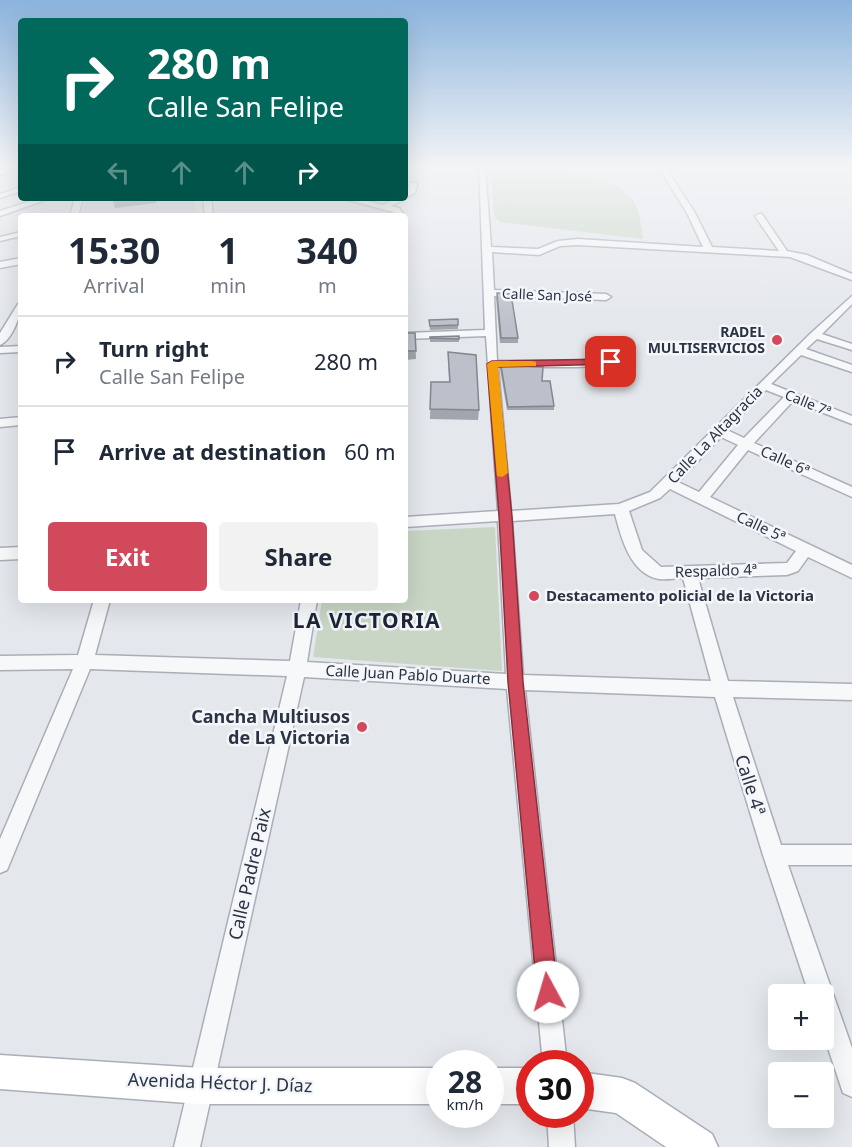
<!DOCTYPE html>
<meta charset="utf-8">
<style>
body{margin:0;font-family:"Noto Sans",sans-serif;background:#f2f2f3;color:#1f2937;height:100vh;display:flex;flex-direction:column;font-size:22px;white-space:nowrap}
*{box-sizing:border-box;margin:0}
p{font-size:20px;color:#747a83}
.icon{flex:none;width:33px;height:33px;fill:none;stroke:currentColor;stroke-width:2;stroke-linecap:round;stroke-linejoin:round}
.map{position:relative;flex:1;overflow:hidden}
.panel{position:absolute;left:18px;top:213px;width:390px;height:390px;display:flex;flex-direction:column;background:#fff;border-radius:6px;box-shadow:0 6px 24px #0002}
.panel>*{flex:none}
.hud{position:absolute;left:18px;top:18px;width:390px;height:183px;border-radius:6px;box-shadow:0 6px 24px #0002;background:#00695c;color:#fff;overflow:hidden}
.controls{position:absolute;left:768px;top:984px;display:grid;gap:12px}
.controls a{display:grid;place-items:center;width:66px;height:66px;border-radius:6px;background:#fff;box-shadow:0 6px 24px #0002;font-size:30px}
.speed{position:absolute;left:426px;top:1050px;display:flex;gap:12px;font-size:30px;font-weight:700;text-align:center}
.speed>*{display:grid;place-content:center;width:78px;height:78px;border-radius:50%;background:#fff;box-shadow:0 6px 24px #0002;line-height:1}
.speed small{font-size:15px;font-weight:400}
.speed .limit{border:9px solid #d22;background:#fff;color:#111}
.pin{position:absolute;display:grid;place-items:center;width:51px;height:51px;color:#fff;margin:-26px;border-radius:12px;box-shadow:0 3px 9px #0006}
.me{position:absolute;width:66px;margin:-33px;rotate:354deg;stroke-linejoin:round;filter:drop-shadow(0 0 4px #0008)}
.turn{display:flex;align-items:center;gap:21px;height:126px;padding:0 30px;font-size:27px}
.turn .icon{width:78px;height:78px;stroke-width:2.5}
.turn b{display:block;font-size:42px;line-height:51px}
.lanes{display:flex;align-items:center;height:57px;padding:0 30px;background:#0003;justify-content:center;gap:30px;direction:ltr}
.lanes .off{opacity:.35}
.eta{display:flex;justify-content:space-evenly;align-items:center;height:102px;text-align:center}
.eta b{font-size:36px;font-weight:700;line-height:42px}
.action{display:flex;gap:12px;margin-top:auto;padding:12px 30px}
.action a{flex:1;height:69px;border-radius:6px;background:#d1495b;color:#fff;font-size:24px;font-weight:700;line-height:69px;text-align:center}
.action a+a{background:#f2f2f3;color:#1f2937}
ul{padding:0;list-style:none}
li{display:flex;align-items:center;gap:18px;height:90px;padding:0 30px;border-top:2px solid #e0e1e3}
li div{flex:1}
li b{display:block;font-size:22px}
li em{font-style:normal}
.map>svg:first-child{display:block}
</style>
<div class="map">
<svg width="852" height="1147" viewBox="0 0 852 1147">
<rect width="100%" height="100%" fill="#e4e7ec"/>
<path fill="#d2d6de" d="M 87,198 L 194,198 L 197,216 L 81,216 Z"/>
<path fill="#c9d6c5" d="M 491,171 C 531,172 604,165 632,199 C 640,210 641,226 643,239 L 500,222 L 494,216 Z
M 495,527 L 502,671 L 313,657 L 322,600 L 405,600 L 405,531 Z"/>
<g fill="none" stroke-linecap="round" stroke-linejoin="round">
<defs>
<path id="street" d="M 14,165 L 21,165 L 21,167 L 0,175 L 0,171 Z
M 479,165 L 485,165 L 491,247 L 538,249 L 558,241 L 578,239 L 703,247 L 687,213 L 657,165 L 664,165 L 695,213 L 712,247 L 779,251 L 755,216 L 759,214 L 762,214 L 787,251 L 807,255 L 852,274 L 852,280 L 790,257 L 578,245 L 560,246 L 539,255 L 492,252 L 494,290 L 606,294 L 611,297 L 606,300 L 494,296 L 497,361 L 578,361 L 629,358 L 634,361 L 629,364 L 578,367 L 498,367 L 511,511 L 619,504 L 650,492 L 811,333 L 852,296 L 852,304 L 822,334 L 852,344 L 852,350 L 817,339 L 806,349 L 852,365 L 852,372 L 801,355 L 771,384 L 852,416 L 852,424 L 793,401 L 754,443 L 852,487 L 852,497 L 748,450 L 710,497 L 852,565 L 852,578 L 808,557 L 798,571 L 787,575 L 698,578 L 728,681 L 852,684 L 852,700 L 733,697 L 781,845 L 852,845 L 852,865 L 788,865 L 852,1048 L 852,1097 L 843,1093 L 824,1036 L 824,994 L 809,994 L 763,855 L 715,697 L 525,690 L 567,1064 L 543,1064 L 507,689 L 304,677 L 200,1147 L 174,1147 L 287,676 L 90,669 L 7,870 L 0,873 L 0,839 L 73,669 L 0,670 L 0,656 L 78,655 L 94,600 L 110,600 L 95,655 L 290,661 L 301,600 L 317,600 L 307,662 L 506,674 L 498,521 L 405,527 L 405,517 L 498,511 L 486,336 L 405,339 L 405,333 L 485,330 ZM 766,390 L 784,397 L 744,438 L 727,430 ZM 721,437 L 738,445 L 699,492 L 678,482 ZM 670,489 L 796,551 L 787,563 L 661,567 L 642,550 L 629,511 L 660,498 ZM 615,514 C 621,537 630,574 659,579 C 666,580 675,578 683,578 L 711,681 L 523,675 L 512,521 Z
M 410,182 L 417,184 L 415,193 L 391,206 L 399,208 L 405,216 L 397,216 L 393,212 L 341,198 L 355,198 L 383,205 L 395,198 L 405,198 L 405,193 L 408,190 Z
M 21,187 L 21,191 L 0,198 L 0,194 Z
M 40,198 L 51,198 L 0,216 L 0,211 Z
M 75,198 L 83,198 L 78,216 L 70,216 Z
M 203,198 L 211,198 L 213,216 L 205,216 Z
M 21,232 L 21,236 L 0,241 L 0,237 Z
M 21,258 L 21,264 L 0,268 L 0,262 Z
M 21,303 C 21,316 12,340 0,345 L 0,333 L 18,304 Z
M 21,346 L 21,352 L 0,353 L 0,347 Z
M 21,417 L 21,425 L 0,427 L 0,419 Z
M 21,547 L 21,559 L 0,560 L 0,548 Z
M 547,1114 L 573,1114 L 575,1147 L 549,1147 Z"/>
<path id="secondary" d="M 0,1055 L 201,1068 L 440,1068 L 440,1104 L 201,1104 L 0,1089 Z
M 490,1068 L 530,1068 L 530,1104 L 490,1104 Z
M 580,1072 L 622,1078 L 635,1083 L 712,1134 L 718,1147 L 666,1147 L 616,1113 L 580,1108 Z"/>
</defs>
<use href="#street" stroke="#a9aeb7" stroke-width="3"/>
<use href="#secondary" stroke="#a9aeb7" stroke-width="3"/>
<use href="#street" fill="#f7f8fa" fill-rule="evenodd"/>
<use href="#secondary" fill="#fff" fill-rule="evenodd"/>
</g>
<path fill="#a1a5ae" d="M 497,293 L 518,338 L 518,343 L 500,343 L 496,298 Z
M 429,320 L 458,325 L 458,329 L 430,330 Z
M 405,333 L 415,333 L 416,359 L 405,360 Z
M 459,336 L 459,342 L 430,342 L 430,337 Z
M 448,352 L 479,410 L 478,420 L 430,419 L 431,382 L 449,382 Z
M 501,366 L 542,381 L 554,406 L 554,410 L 507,410 L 500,369 Z"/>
<path fill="#83868d" d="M 112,198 L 156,198 L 156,203 L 115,208 Z"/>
<path fill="#bbc0ca" stroke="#83868d" stroke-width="1.5" d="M 497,293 L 511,294 L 518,338 L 501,338 Z
M 458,319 L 458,325 L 430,326 L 429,320 Z
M 405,333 L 415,333 L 416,351 L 405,351 Z
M 459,336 L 459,339 L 430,338 L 430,337 Z
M 448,352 L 476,355 L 479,410 L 430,409 L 431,382 L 450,382 Z
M 501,366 L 543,367 L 542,381 L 550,381 L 554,406 L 508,407 Z"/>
<linearGradient id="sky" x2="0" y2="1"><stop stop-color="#8bb4dd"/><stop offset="0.51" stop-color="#f3f4f6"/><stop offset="1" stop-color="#f3f4f6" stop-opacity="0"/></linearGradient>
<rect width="852" height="326" fill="url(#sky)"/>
<path fill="#d1495b" stroke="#882f3b" stroke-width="1.5" d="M 611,359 L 616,362 L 614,364 L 497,367 L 512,516 L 523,682 L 558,992 L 555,999 L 548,1003 L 540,999 L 537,992 L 508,682 L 499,516 L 487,364 L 492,361 Z"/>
<path fill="#f59e0b" d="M 533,361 L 536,362 L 536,366 L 498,367 L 508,473 L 502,477 L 497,476 L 487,364 L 492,361 Z"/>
<g fill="#d1495b" stroke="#f4f6f9" stroke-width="2">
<circle cx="777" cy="340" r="6"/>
<circle cx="534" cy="596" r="6"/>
<circle cx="362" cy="727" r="6"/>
</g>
<g text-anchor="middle" stroke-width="5" stroke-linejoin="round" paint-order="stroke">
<g font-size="14" fill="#2b3445" stroke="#f4f6f9">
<text transform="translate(547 295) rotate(2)" y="5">Calle San José</text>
<text transform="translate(808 403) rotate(22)" y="5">Calle 7ª</text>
</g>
<g font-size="14" font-weight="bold" fill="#2b3445" stroke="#f4f6f9" text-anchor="end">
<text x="765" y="337">RADEL<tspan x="765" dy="16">MULTISERVICIOS</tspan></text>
</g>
<g font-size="15" fill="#2b3445" stroke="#f4f6f9">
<text transform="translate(715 435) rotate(-46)" y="5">Calle La Altagracia</text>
<text transform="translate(785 461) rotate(24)" y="5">Calle 6ª</text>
<text transform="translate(761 527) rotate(25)" y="5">Calle 5ª</text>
<text transform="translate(716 571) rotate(-2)" y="5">Respaldo 4ª</text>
<text transform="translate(408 675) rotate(3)" y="5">Calle Juan Pablo Duarte</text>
</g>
<g font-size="15" font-weight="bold" fill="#2b3445" stroke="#f4f6f9" text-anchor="start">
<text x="546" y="601">Destacamento policial de la Victoria</text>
</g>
<g font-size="18" font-weight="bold" fill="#2b3445" stroke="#f4f6f9" text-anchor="end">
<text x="350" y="723">Cancha Multiusos<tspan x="350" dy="21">de La Victoria</tspan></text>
</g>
<g font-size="18" fill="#2b3445" stroke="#f4f6f9">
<text transform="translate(750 785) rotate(72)" y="6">Calle 4ª</text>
<text transform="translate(250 874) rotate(-77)" y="6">Calle Padre Paix</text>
<text transform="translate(220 1083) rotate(2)" y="6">Avenida Héctor J. Díaz</text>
</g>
<g font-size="21" font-weight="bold" letter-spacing="1.5" fill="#1d2536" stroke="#f4f6f9">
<text x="367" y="628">LA VICTORIA</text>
</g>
</g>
</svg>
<div class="controls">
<a>+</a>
<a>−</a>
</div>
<div class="speed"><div>28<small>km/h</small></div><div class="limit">30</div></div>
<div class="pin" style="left:611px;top:362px;background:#d93025"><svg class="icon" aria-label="arrive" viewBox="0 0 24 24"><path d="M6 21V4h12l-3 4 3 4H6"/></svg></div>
<svg class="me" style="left:548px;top:992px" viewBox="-20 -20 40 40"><circle r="19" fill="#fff"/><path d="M0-13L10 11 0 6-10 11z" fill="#d1495b"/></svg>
<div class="hud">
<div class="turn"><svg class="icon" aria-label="right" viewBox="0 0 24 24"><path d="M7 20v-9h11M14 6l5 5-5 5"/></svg><div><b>280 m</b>Calle San Felipe</div></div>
<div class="lanes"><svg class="icon off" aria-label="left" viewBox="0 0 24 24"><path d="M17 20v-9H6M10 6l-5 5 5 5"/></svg><svg class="icon off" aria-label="ahead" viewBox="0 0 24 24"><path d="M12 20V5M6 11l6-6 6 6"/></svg><svg class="icon off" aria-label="ahead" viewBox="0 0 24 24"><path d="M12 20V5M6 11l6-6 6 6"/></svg><svg class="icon" aria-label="right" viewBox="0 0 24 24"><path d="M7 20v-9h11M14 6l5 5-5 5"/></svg></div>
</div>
<section class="panel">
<div class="eta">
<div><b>15:30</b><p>Arrival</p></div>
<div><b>1</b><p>min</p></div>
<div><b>340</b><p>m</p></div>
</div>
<ul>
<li><svg class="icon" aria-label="right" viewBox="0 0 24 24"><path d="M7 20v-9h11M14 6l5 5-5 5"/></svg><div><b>Turn right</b><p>Calle San Felipe</p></div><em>280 m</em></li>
<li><svg class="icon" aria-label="arrive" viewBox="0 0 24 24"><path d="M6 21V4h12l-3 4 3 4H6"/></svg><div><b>Arrive at destination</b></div><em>60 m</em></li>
</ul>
<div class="action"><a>Exit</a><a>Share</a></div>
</section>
</div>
